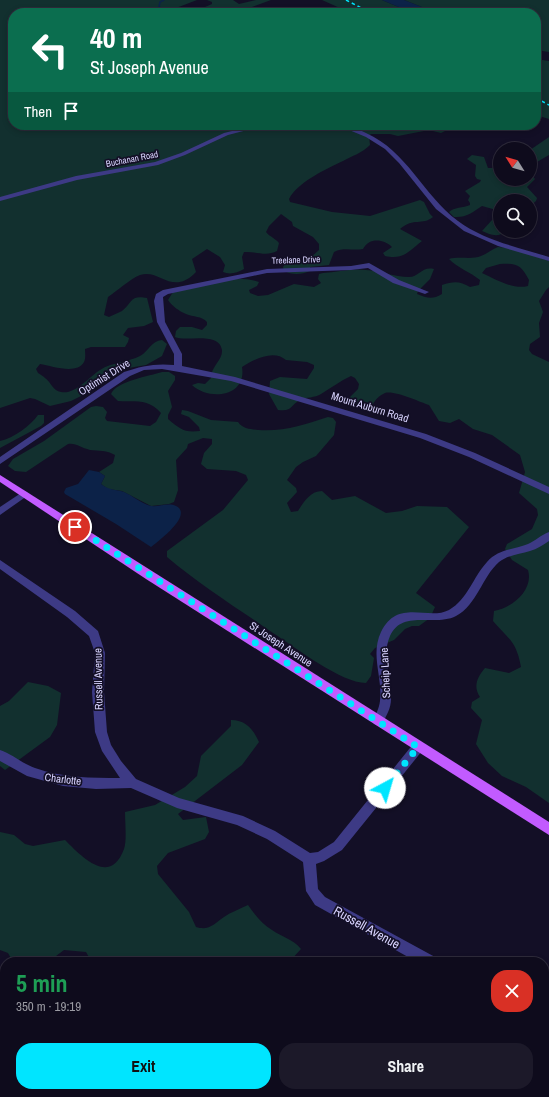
<!DOCTYPE html>
<meta charset="utf-8">
<style>
body{margin:0;font-family:"Archivo Narrow",sans-serif;background:#1c1929;color:#f1f3f6;height:100vh;display:flex;flex-direction:column;font-size:15px;white-space:nowrap}
*{box-sizing:border-box;margin:0}
p{font-size:13px;color:#9b9ba3}
.icon{flex:none;width:22px;height:22px;fill:none;stroke:currentColor;stroke-width:2;stroke-linecap:round;stroke-linejoin:round}
.map{position:relative;flex:1;overflow:hidden}
.panel{position:absolute;left:0px;top:957px;width:549px;height:140px;display:flex;flex-direction:column;background:#0e0b1c;border-radius:16px 16px 0 0;box-shadow:0 2px 6px #0003,0 0 0 1px #2e2b3b}
.panel>*{flex:none}
.banner{position:absolute;left:8px;top:8px;width:533px;height:122px;border-radius:16px;box-shadow:0 2px 6px #0003,0 0 0 1px #2e2b3b;background:#0b6e4f;color:#fff;overflow:hidden}
.needle{width:26px;rotate:307deg}
.fabs{position:absolute;left:493px;top:142px;display:grid;gap:8px}
.fabs a{display:grid;place-items:center;width:44px;height:44px;border-radius:50%;background:#0e0b1c;box-shadow:0 2px 6px #0003,0 0 0 1px #2e2b3b;font-size:20px}
.pin{position:absolute;display:grid;place-items:center;width:34px;height:34px;color:#fff;margin:-17px;border:2px solid #fff;border-radius:50%;box-shadow:0 1px 4px #0007}
.me{position:absolute;width:44px;margin:-22px;rotate:39deg;stroke-linejoin:round;filter:drop-shadow(0 0 3px #0008)}
.turn{display:flex;align-items:center;gap:14px;height:84px;padding:0 16px;font-size:18px}
.turn .icon{width:52px;height:52px;stroke-width:2.5}
.turn b{display:block;font-size:28px;line-height:34px}
.then{display:flex;align-items:center;height:38px;padding:0 16px;background:#0003;gap:8px;font-size:15px}
.round{display:grid;place-items:center;flex:none;width:42px;height:42px;border-radius:16px;background:#1c1929}
.overview{display:flex;align-items:center;justify-content:space-between;height:68px;padding:0 16px}
h1{font-size:24px;font-weight:700;line-height:30px;color:#1e9e55}
.button{display:flex;gap:8px;margin-top:auto;padding:8px 16px}
.button a{flex:1;height:46px;border-radius:16px;background:#00e5ff;color:#111;font-size:16px;font-weight:700;line-height:46px;text-align:center}
.button a+a{background:#1c1929;color:#f1f3f6}
.map>svg:first-child{display:block}
</style>
<div class="map">
<svg width="549" height="1097" viewBox="0 0 549 1097">
<rect width="100%" height="100%" fill="#130f26"/>
<path fill="#12302f" fill-rule="evenodd" d="M 0,0 L 197,0 L 163,13 L 119,13 L 112,11 L 115,13 L 13,13 L 13,125 L 457,125 L 441,133 L 429,130 L 398,136 L 390,134 L 371,134 L 369,136 L 370,145 C 362,153 352,156 343,161 C 326,169 298,182 289,199 L 290,202 L 332,212 L 370,216 L 420,200 L 424,202 L 430,214 L 433,217 C 422,226 414,217 400,229 L 422,241 C 408,252 403,260 385,256 L 383,253 L 392,247 C 384,239 369,237 363,249 C 353,251 344,247 334,252 L 329,265 L 310,267 L 310,271 C 301,275 292,275 284,271 L 283,267 L 285,264 L 309,259 L 319,250 L 319,244 L 313,237 L 293,226 L 292,222 L 281,214 L 269,226 L 266,232 C 270,237 275,238 279,243 L 277,251 C 266,257 256,251 244,252 L 242,257 L 244,269 C 237,273 230,275 223,272 L 225,265 L 220,257 L 207,249 L 192,259 L 196,272 C 172,297 160,268 140,275 C 130,279 117,291 108,297 L 104,315 L 109,317 C 113,315 118,313 122,311 C 133,302 130,295 147,298 L 153,322 L 144,326 L 128,328 L 123,335 L 129,338 L 128,342 L 125,347 L 91,347 L 85,349 C 85,353 86,358 84,362 C 77,375 52,366 40,364 L 36,369 L 38,373 C 40,374 43,376 45,378 C 51,382 53,391 61,392 C 75,395 89,377 100,370 C 112,362 129,362 140,356 C 149,351 151,341 162,340 L 167,344 L 162,356 L 146,365 L 123,369 L 109,376 L 87,393 L 71,401 L 50,406 L 35,399 L 30,398 L 0,408 Z
M 207,0 L 233,0 L 239,4 L 256,0 L 271,0 L 252,7 L 251,10 L 254,13 L 183,13 L 205,7 L 212,4 L 212,2 Z
M 322,0 L 382,0 L 413,13 L 351,13 Z
M 404,0 L 549,0 L 549,52 L 536,50 L 536,13 L 437,13 Z
M 536,59 L 549,61 L 549,119 L 536,115 Z
M 549,137 L 549,155 L 530,166 L 530,150 Z
M 472,155 L 484,157 L 488,168 L 493,168 L 500,164 L 500,179 L 530,179 L 530,173 L 535,179 L 527,187 L 537,198 L 536,201 L 530,206 L 530,201 L 500,201 L 500,211 L 482,206 C 473,212 466,218 454,217 L 449,212 C 454,207 463,208 470,205 L 470,203 L 468,200 L 470,196 L 465,191 L 480,182 L 481,180 L 477,179 L 475,176 L 476,165 L 467,159 Z
M 500,219 L 500,231 L 506,231 C 498,238 491,235 482,231 L 492,220 Z
M 498,247 L 511,248 L 549,261 L 549,287 L 546,290 L 539,301 L 543,312 L 539,323 L 540,337 L 530,344 L 529,350 L 532,354 L 549,362 L 549,803 L 526,787 L 502,776 L 488,763 L 476,744 L 482,720 L 471,708 L 472,702 L 480,697 C 473,687 477,677 485,668 L 509,673 L 521,667 C 516,640 509,640 493,621 L 494,611 C 512,608 534,590 528,570 L 512,560 L 505,549 L 507,544 L 532,529 L 538,515 L 537,509 L 519,493 L 525,472 L 520,455 L 492,435 L 473,429 L 459,419 L 450,423 L 439,421 L 429,405 C 420,402 394,390 385,393 C 380,395 375,400 373,404 C 364,408 353,411 347,400 L 358,389 L 359,384 L 355,378 L 351,376 C 340,381 331,388 321,394 C 315,398 306,397 300,400 C 290,405 293,412 278,410 L 269,394 L 270,381 L 280,377 L 307,379 L 314,368 L 314,365 L 307,362 L 286,360 C 274,349 254,359 242,367 C 247,397 209,401 192,385 L 198,383 L 205,384 L 211,378 C 211,366 223,360 222,350 C 219,331 186,342 175,337 L 176,331 L 180,327 L 192,327 L 202,330 L 207,325 L 207,322 C 202,316 193,317 186,314 C 179,311 172,306 168,300 L 173,292 C 200,285 232,273 259,282 L 257,286 L 249,290 L 250,293 L 258,296 L 268,295 L 294,284 L 314,287 L 321,283 L 318,279 L 319,274 L 323,273 C 337,272 353,268 366,270 C 381,271 394,277 409,277 C 419,277 422,266 434,269 L 430,279 L 418,291 L 417,294 C 427,298 432,300 442,294 L 442,285 C 454,281 460,281 470,287 L 479,285 L 480,280 C 470,272 458,268 449,259 C 459,256 472,260 481,256 C 487,254 492,249 498,247 ZM 500,264 C 517,263 521,265 529,280 L 528,286 C 513,290 495,279 482,273 L 486,268 Z
M 162,372 L 169,372 L 175,376 L 175,380 L 168,391 L 172,407 L 168,415 L 168,419 C 180,429 184,433 200,431 L 199,427 L 189,417 L 181,414 L 182,410 L 188,411 L 211,420 L 238,422 C 243,429 250,429 258,430 C 283,432 304,425 328,417 L 333,418 L 336,422 L 334,435 L 316,456 L 303,462 L 296,467 L 287,480 L 296,488 L 297,492 L 287,503 L 291,512 L 298,511 C 304,501 311,491 322,491 L 332,500 L 355,496 L 386,513 L 402,511 L 417,506 L 447,507 L 469,527 L 416,593 L 435,607 L 430,618 L 419,626 L 412,626 L 405,629 L 394,640 L 375,648 L 370,654 L 374,658 L 371,676 L 366,683 C 341,683 295,647 273,633 C 237,608 200,585 167,557 L 167,551 L 223,510 L 248,480 L 246,475 L 236,471 L 207,469 L 201,464 L 204,453 L 212,444 L 212,439 L 203,438 L 188,444 L 187,448 L 176,460 L 178,490 L 174,502 L 169,504 L 151,506 L 122,491 L 108,489 L 101,484 L 105,476 L 99,472 L 113,463 L 115,455 C 107,450 99,451 90,450 C 81,448 77,443 68,444 L 26,472 L 15,471 L 8,466 L 13,459 L 44,441 L 91,407 L 96,406 L 103,407 L 107,412 L 105,418 L 107,421 L 150,426 L 156,422 L 161,413 C 148,398 136,402 118,401 L 111,394 C 116,381 150,376 162,372 Z
M 38,415 L 44,415 L 44,423 L 41,426 L 0,448 L 0,441 C 14,438 30,426 38,415 Z
M 28,682 L 48,686 L 61,693 L 57,725 L 50,737 L 5,770 L 0,766 L 0,706 L 9,701 Z
M 231,720 C 246,720 253,729 259,742 L 242,765 L 178,814 L 183,820 L 206,817 L 209,832 L 205,839 L 168,853 L 157,866 L 158,874 L 189,912 L 196,927 C 209,931 214,924 224,917 C 231,912 240,909 248,905 C 255,915 262,924 272,930 C 282,937 293,939 301,949 L 289,962 L 89,962 L 90,959 L 86,952 L 64,950 L 48,962 L 13,962 L 8,953 L 0,950 L 0,832 L 14,835 L 25,844 L 33,846 L 65,840 C 81,856 110,887 124,849 C 127,841 125,822 125,812 L 155,805 L 185,787 L 197,776 L 201,756 L 231,726 Z
M 333,1092 L 503,1092 L 498,1097 L 480,1097 L 462,1093 L 446,1097 L 339,1097 Z"/>
<path fill="#0c2248" d="M 382,0 L 404,0 L 437,13 L 413,13 Z
M 89,470 L 99,472 L 105,476 L 101,484 C 110,491 115,489 124,492 C 133,496 142,504 151,506 C 160,507 168,502 176,506 C 194,515 157,542 151,547 L 116,524 L 65,494 L 64,492 L 66,488 L 78,484 Z"/>
<g fill="none" stroke-linecap="round" stroke-linejoin="round">
<path stroke="#0c2248" stroke-width="1.5" d="M 164,0 L 160,2 L 159,7 C 176,17 199,10 218,9 L 210,13
M 75,13 L 86,11 L 99,13"/>
<path fill="#3d3a85" fill-rule="evenodd" d="M 256,125 L 267,125 L 228,135 L 185,155 L 158,165 L 77,180 L 0,201 L 0,197 L 76,176 L 155,162 L 181,153 L 224,133 Z
M 337,125 C 348,125 356,128 366,133 C 407,151 423,195 458,221 C 485,241 518,247 549,257 L 549,261 L 498,246 L 464,231 L 436,209 L 399,163 L 385,149 L 366,137 Z
M 369,263 L 399,280 L 429,292 L 425,294 L 393,283 L 368,268 L 351,270 L 267,273 L 168,294 L 163,297 L 165,322 L 182,354 L 182,366 L 235,377 L 426,434 L 475,453 L 549,487 L 549,494 L 469,457 L 420,438 L 231,381 L 162,369 L 144,370 L 130,376 L 0,464 L 0,457 L 124,372 C 141,366 156,363 174,365 L 174,354 L 157,322 L 154,301 L 156,294 L 163,290 L 267,269 L 351,266 Z
M 24,491 L 27,492 L 29,494 L 27,496 L 0,515 L 0,507 Z
M 549,532 L 549,541 C 543,545 537,549 530,551 C 520,554 508,555 499,562 C 482,577 477,605 456,616 C 435,627 402,609 390,636 C 381,656 392,678 391,699 C 391,709 386,716 382,724 L 378,726 L 374,724 L 372,721 C 376,714 379,709 380,701 C 383,678 370,655 381,632 C 398,598 428,621 449,610 C 468,599 473,577 487,562 C 498,549 513,550 528,544 C 535,541 541,535 549,532 Z
M 0,560 L 75,611 L 98,631 L 105,653 L 104,692 L 107,732 L 111,745 L 121,761 L 136,779 L 179,798 L 243,816 L 275,831 L 310,853 L 318,852 L 334,842 L 414,743 L 418,742 L 422,743 L 424,747 L 422,751 L 342,850 L 324,861 L 316,864 L 318,889 L 325,897 L 435,957 L 437,962 L 417,962 L 315,905 L 306,891 L 303,862 L 267,839 L 237,825 L 177,808 L 131,788 L 96,789 L 63,786 L 27,776 L 0,761 L 0,750 C 12,754 23,764 35,768 C 62,778 92,778 120,778 L 102,751 L 95,732 L 92,692 L 95,653 L 89,636 L 67,617 L 0,569 Z
M 544,1016 L 549,1018 L 549,1033 L 544,1031 Z"/>
<path fill="#c25bff" fill-rule="evenodd" d="M 0,475 L 549,822 L 549,835 L 146,579 L 0,482 Z"/>
<path stroke="#00e5ff" stroke-width="1.5" stroke-dasharray="3.5 3" stroke-linecap="butt" d="M 346,0 L 371,13
M 536,98 L 549,105"/>
</g>
<g fill="none" stroke-linecap="round" stroke-linejoin="round">
<path stroke="#00e5ff" stroke-width="7" stroke-dasharray="0 12.6" d="M 75,527 L 418,747 L 385,788"/>
</g>
<g text-anchor="middle" stroke-width="3.5" stroke-linejoin="round" paint-order="stroke">
<g font-size="9" fill="#d9d4ff" stroke="#130f26">
<text transform="translate(132 159) rotate(-11)" y="3">Buchanan Road</text>
<text transform="translate(296 260) rotate(-2)" y="3">Treelane Drive</text>
</g>
<g font-size="11" fill="#d9d4ff" stroke="#130f26">
<text transform="translate(104 377) rotate(-32)" y="4">Optimist Drive</text>
<text transform="translate(370 407) rotate(17)" y="4">Mount Auburn Road</text>
<text transform="translate(281 644) rotate(33)" y="4">St Joseph Avenue</text>
<text transform="translate(385 673) rotate(-93)" y="4">Scheip Lane</text>
<text transform="translate(98 679) rotate(-91)" y="4">Russell Avenue</text>
<text transform="translate(63 779) rotate(7)" y="4">Charlotte</text>
</g>
<g font-size="13" fill="#d9d4ff" stroke="#130f26">
<text transform="translate(367 927) rotate(29)" y="5">Russell Avenue</text>
</g>
</g>
</svg>
<div class="fabs">
<a><svg class="needle" viewBox="-14 -14 28 28"><path d="M0-13l5 13h-10z" fill="#e53935"/><path d="M0 13l5-13h-10z" fill="#9b9ba3"/></svg></a>
<a><svg class="icon" aria-label="search" viewBox="0 0 24 24"><circle cx="10" cy="10" r="6"/><path d="M15 15l6 6"/></svg></a>
</div>
<div class="pin" style="left:75px;top:527px;background:#d93025"><svg class="icon" aria-label="arrive" viewBox="0 0 24 24"><path d="M6 21V4h12l-3 4 3 4H6"/></svg></div>
<svg class="me" style="left:385px;top:788px" viewBox="-20 -20 40 40"><circle r="19" fill="#fff"/><path d="M0-13L10 11 0 6-10 11z" fill="#00e5ff"/></svg>
<div class="banner">
<div class="turn"><svg class="icon" aria-label="left" viewBox="0 0 24 24"><path d="M17 20v-9H6M10 6l-5 5 5 5"/></svg><div><b>40 m</b>St Joseph Avenue</div></div>
<div class="then">Then<svg class="icon" aria-label="arrive" viewBox="0 0 24 24"><path d="M6 21V4h12l-3 4 3 4H6"/></svg></div>
</div>
<section class="panel">
<div class="overview"><div><h1>5 min</h1><p>350 m · 19:19</p></div><a class="round" style="background:#d93025;color:#fff"><svg class="icon" aria-label="close" viewBox="0 0 24 24"><path d="M6 6l12 12M18 6L6 18"/></svg></a></div>
<div class="button"><a>Exit</a><a>Share</a></div>
</section>
</div>
